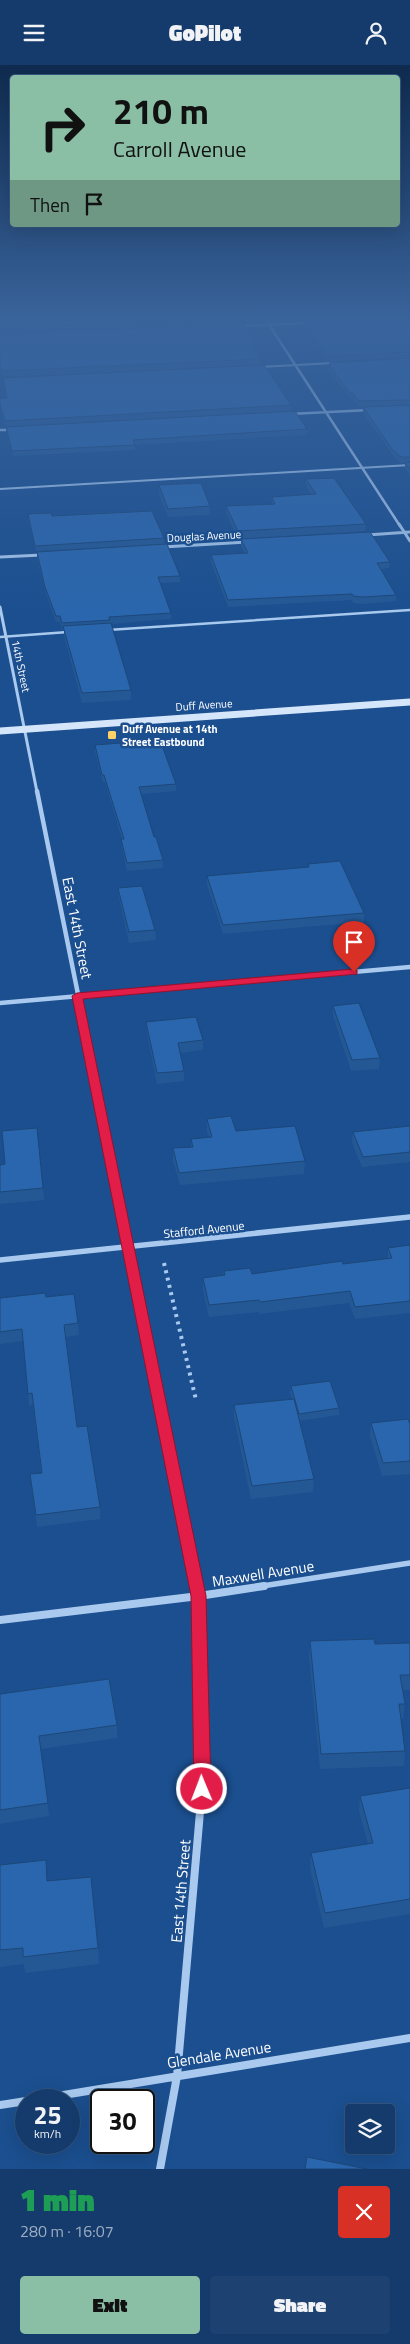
<!DOCTYPE html>
<meta charset="utf-8">
<style>
body{margin:0;font-family:"Titillium Web",sans-serif;background:#1d4271;color:#f1f3f6;height:100vh;display:flex;flex-direction:column;font-size:19px;white-space:nowrap}
*{box-sizing:border-box;margin:0}
p{font-size:16px;color:#9dadc1}
.icon{flex:none;width:28px;height:28px;fill:none;stroke:currentColor;stroke-width:2;stroke-linecap:round;stroke-linejoin:round}
.map{position:relative;height:2104px;overflow:hidden}
.details{display:flex;flex-direction:column;background:#143b6b;flex:1}
.details>*{flex:none}
.top-card{position:absolute;left:10px;top:10px;width:390px;height:152px;border-radius:5px;box-shadow:0 5px 20px #0002,0 0 0 1px #33557e;background:#8abfa5;color:#111;overflow:hidden}
.controls{position:absolute;left:345px;top:2039px;display:grid;gap:10px}
.controls a{display:grid;place-items:center;width:50px;height:50px;border-radius:5px;background:#143b6b;box-shadow:0 5px 20px #0002,0 0 0 1px #33557e;font-size:25px}
.speed{position:absolute;left:15px;top:2024px;display:flex;gap:10px;font-size:25px;font-weight:700;text-align:center}
.speed>*{display:grid;place-content:center;width:65px;height:65px;border-radius:50%;background:#143b6b;box-shadow:0 5px 20px #0002,0 0 0 1px #33557e;line-height:1}
.speed small{font-size:12px;font-weight:400}
.speed .limit{border:2px solid #111;border-radius:8px;background:#fff;color:#111}
.pin{position:absolute;display:grid;place-items:center;width:42px;height:42px;color:#fff;margin:-51px -21px;border-radius:50% 50% 50% 0;rotate:-45deg;box-shadow:0 0 5px #0007}
.pin .icon{rotate:45deg}
.me{position:absolute;width:55px;margin:-28px;rotate:359deg;stroke-linejoin:round;filter:drop-shadow(0 0 4px #0008)}
.turn{display:flex;align-items:center;gap:18px;height:105px;padding:0 20px;font-size:22px}
.turn .icon{width:65px;height:65px;stroke-width:2.5}
.turn b{display:block;font-size:35px;line-height:42px}
.then{display:flex;align-items:center;height:48px;padding:0 20px;background:#0003;gap:10px;font-size:19px}
.round{display:grid;place-items:center;flex:none;width:52px;height:52px;border-radius:5px;background:#1d4271}
.headline{display:flex;align-items:center;justify-content:space-between;height:85px;padding:0 20px}
h1{font-size:30px;font-weight:800;line-height:38px;color:#1e9e55}
.action{display:flex;gap:10px;margin-top:auto;padding:10px 20px}
.action a{flex:1;height:58px;border-radius:5px;background:#8abfa5;color:#111;font-size:20px;font-weight:800;line-height:58px;text-align:center}
.action a+a{background:#1d4271;color:#f1f3f6}
header{display:flex;justify-content:space-between;align-items:center;height:65px;padding:0 20px;background:#143b6b;font-size:22px;font-weight:800}
.map>svg:first-child{display:block}
</style>
<header><svg class="icon" aria-label="menu" viewBox="0 0 24 24"><path d="M4 6h16M4 12h16M4 18h16"/></svg>GoPilot<svg class="icon" aria-label="person" viewBox="0 0 24 24"><circle cx="12" cy="8" r="4"/><path d="M4 21q1-7 8-7t8 7"/></svg></header>
<div class="map">
<svg width="410" height="2104" viewBox="0 0 410 2104">
<rect width="100%" height="100%" fill="#1b4f8f"/>
<g fill="none" stroke-linecap="round" stroke-linejoin="round">
<path stroke="#a9c9ee" stroke-width="4" stroke-dasharray="3 4.5" stroke-linecap="butt" d="M 164,1198 L 196,1335"/>
<path stroke="#a9c9ee" stroke-width="2" d="M 260,302 L 333,298
M 0,424 L 410,400"/>
<path stroke="#a9c9ee" stroke-width="2.5" d="M 108,565 L 410,545
M 0,572 L 68,567"/>
<path stroke="#a9c9ee" stroke-width="2.5" d="M 266,255 L 400,461
M 240,261 L 309,258
M 290,349 L 369,345
M 0,365 L 12,365"/>
<path stroke="#a9c9ee" stroke-width="3" d="M 399,459 L 410,476
M 367,470 L 410,467
M 163,482 L 247,477
M 0,492 L 42,490
M 0,542 L 37,727"/>
<path stroke="#a9c9ee" stroke-width="4.5" d="M 37,726 L 107,1073
M 0,938 L 410,902"/>
<path stroke="#a9c9ee" stroke-width="5.5" d="M 107,1072 L 197,1522
M 0,1195 L 410,1152
M 256,1522 L 410,1498"/>
<path stroke="#a9c9ee" stroke-width="8" d="M 0,1555 L 199,1531 L 264,1521
M 33,2035 L 410,1973
M 0,2040 L 26,2036
M 160,2104 L 177,2011 L 202,1724 L 199,1531 L 197,1521"/>
<path stroke="#d6e6fa" stroke-width="7" d="M 0,666 L 410,637"/>
</g>
<path fill="#245895" d="M 0,255 L 240,255 L 240,258 L 0,269 Z
M 410,255 L 410,292 L 330,296 L 303,261 L 303,257 Z
M 0,269 L 258,281 L 258,287 L 255,287 L 260,294 L 260,300 L 2,312 L 0,304 Z
M 410,293 L 410,410 L 405,403 L 405,398 L 400,398 L 392,389 L 363,348 L 363,342 L 406,340 L 359,342 L 353,333 L 350,333 L 328,305 L 329,298 Z
M 3,313 L 291,340 L 291,346 L 5,362 L 0,343 L 0,333 L 6,333 Z
M 6,362 L 307,364 L 307,370 L 135,380 L 135,385 L 13,391 L 6,368 Z
M 306,414 L 366,459 L 365,466 L 238,474 L 226,448 L 226,441 L 272,439 L 272,432 L 311,430 L 306,421 Z
M 159,420 L 210,441 L 210,450 L 168,452 L 159,429 Z
M 28,449 L 164,473 L 164,479 L 36,486 L 28,454 Z
M 241,474 L 390,497 L 389,503 L 381,504 L 396,530 L 396,536 L 363,539 L 353,538 L 352,535 L 228,542 L 211,497 L 211,490 L 245,488 L 241,481 Z
M 37,487 L 180,511 L 180,517 L 160,518 L 171,548 L 171,554 L 111,559 L 131,625 L 131,635 L 82,638 L 64,571 L 64,565 L 62,565 L 60,557 L 56,557 L 46,529 L 37,493 Z
M 95,680 L 176,719 L 176,726 L 141,729 L 154,772 L 163,795 L 163,803 L 127,806 L 122,782 L 122,774 L 105,717 L 103,717 L 95,687 Z
M 308,799 L 364,848 L 364,857 L 223,869 L 207,820 L 207,811 L 308,803 Z
M 118,823 L 155,865 L 156,875 L 129,878 L 119,833 Z
M 333,941 L 380,993 L 379,1004 L 351,1006 L 333,951 Z
M 146,957 L 203,975 L 203,985 L 180,988 L 184,1006 L 184,1016 L 157,1019 L 147,968 Z
M 207,1054 L 305,1096 L 304,1109 L 180,1120 L 173,1096 L 173,1083 L 191,1082 L 191,1074 L 209,1072 L 207,1066 Z
M 410,1061 L 410,1097 L 362,1102 L 352,1078 L 353,1067 Z
M 0,1100 L 43,1123 L 44,1135 L 0,1139 Z
M 410,1180 L 410,1248 L 355,1254 L 349,1238 L 259,1249 L 259,1247 L 209,1252 L 203,1225 L 203,1213 L 223,1210 L 224,1206 L 252,1209 L 388,1194 L 388,1183 Z
M 46,1232 L 78,1258 L 79,1270 L 66,1272 L 77,1362 L 100,1442 L 100,1454 L 37,1462 L 30,1409 L 41,1408 L 33,1340 L 29,1341 L 23,1276 L 0,1279 L 0,1233 Z
M 291,1321 L 339,1343 L 339,1350 L 299,1356 L 314,1414 L 313,1427 L 251,1434 L 234,1353 L 234,1340 L 292,1334 L 290,1328 Z
M 371,1358 L 410,1359 L 410,1409 L 382,1411 L 370,1371 Z
M 310,1576 L 375,1579 L 410,1578 L 410,1625 L 403,1625 L 405,1639 L 403,1654 L 401,1654 L 405,1686 L 404,1701 L 320,1704 L 309,1591 Z
M 0,1629 L 117,1660 L 117,1673 L 41,1684 L 49,1751 L 0,1759 Z
M 410,1723 L 410,1849 L 324,1863 L 310,1803 L 311,1788 L 368,1779 L 359,1746 L 360,1731 Z
M 0,1800 L 47,1816 L 98,1883 L 99,1899 L 25,1908 L 24,1899 L 0,1902 Z"/>
<path fill="#2a66ad" stroke="#1d4779" d="M 0,255 L 194,255 L 0,263 Z
M 350,255 L 410,255 L 410,287 L 331,291 L 303,257 Z
M 244,259 L 258,281 L 252,281 L 260,294 L 1,306 L 0,300 L 0,269 Z
M 410,293 L 410,335 L 359,336 L 353,328 L 350,328 L 329,300 L 331,300 L 329,298 Z
M 264,300 L 291,340 L 5,356 L 0,339 L 0,333 L 7,333 L 3,313 Z
M 410,340 L 410,392 L 401,392 L 392,384 L 363,342 Z
M 295,346 L 307,364 L 133,375 L 135,380 L 12,386 L 6,362 Z
M 410,397 L 410,404 L 405,398 Z
M 334,413 L 366,459 L 238,466 L 226,441 L 275,439 L 272,432 L 316,429 L 306,414 Z
M 201,418 L 210,441 L 168,444 L 159,420 Z
M 152,446 L 164,473 L 35,481 L 28,449 L 51,448 L 52,451 Z
M 370,467 L 390,497 L 377,498 L 396,530 L 363,532 L 353,531 L 352,529 L 228,535 L 211,490 L 248,488 L 241,474 Z
M 167,479 L 180,511 L 158,512 L 171,548 L 109,552 L 110,555 L 62,558 L 60,551 L 56,551 L 45,522 L 37,487 Z
M 111,558 L 131,625 L 82,628 L 63,561 Z
M 160,675 L 176,719 L 139,722 L 154,772 L 156,772 L 163,795 L 127,798 L 121,774 L 124,774 L 104,710 L 102,710 L 95,680 Z
M 340,796 L 364,848 L 223,860 L 207,811 L 309,802 L 308,799 Z
M 142,821 L 155,865 L 129,867 L 118,823 Z
M 359,938 L 380,993 L 352,995 L 333,941 Z
M 196,952 L 203,975 L 178,978 L 184,1006 L 157,1008 L 146,957 Z
M 231,1051 L 236,1066 L 295,1061 L 305,1096 L 179,1108 L 173,1083 L 193,1082 L 191,1074 L 212,1072 L 207,1054 Z
M 410,1061 L 410,1087 L 363,1092 L 353,1067 Z
M 37,1063 L 43,1123 L 0,1127 L 0,1100 L 5,1099 L 2,1066 Z
M 410,1180 L 410,1236 L 355,1242 L 350,1226 L 260,1237 L 259,1235 L 209,1240 L 203,1213 L 225,1210 L 224,1206 L 250,1203 L 252,1209 L 342,1196 L 343,1199 L 392,1193 L 388,1183 Z
M 45,1228 L 46,1232 L 74,1229 L 78,1258 L 64,1260 L 77,1362 L 87,1361 L 100,1442 L 36,1450 L 30,1409 L 42,1408 L 32,1328 L 28,1329 L 22,1264 L 0,1267 L 0,1233 Z
M 330,1316 L 339,1343 L 299,1349 L 291,1321 Z
M 294,1334 L 314,1414 L 252,1421 L 234,1340 Z
M 408,1354 L 410,1359 L 410,1396 L 383,1398 L 371,1358 Z
M 374,1574 L 375,1579 L 410,1578 L 410,1610 L 400,1610 L 405,1639 L 399,1639 L 405,1686 L 321,1689 L 310,1576 Z
M 109,1614 L 117,1660 L 39,1671 L 48,1738 L 0,1745 L 0,1629 Z
M 410,1723 L 410,1834 L 325,1848 L 311,1788 L 373,1778 L 360,1731 Z
M 46,1795 L 47,1816 L 91,1812 L 98,1883 L 23,1892 L 23,1883 L 0,1885 L 0,1800 Z
M 307,2092 L 367,2104 L 305,2104 Z"/>
<linearGradient id="sky" x2="0" y2="1"><stop stop-color="#0f2b4f"/><stop offset="0.46" stop-color="#39639b"/><stop offset="1" stop-color="#39639b" stop-opacity="0"/></linearGradient>
<rect width="410" height="549" fill="url(#sky)"/>
<path fill="#e11d48" stroke="#92132f" d="M 354,904 L 357,905 L 357,909 L 83,934 L 206,1531 L 211,1724 L 208,1729 L 202,1731 L 197,1729 L 194,1724 L 191,1531 L 72,931 L 77,928 Z"/>
<rect fill="#ffd166" stroke="#1b4f8f" stroke-width="2" x="107" y="665" width="10" height="10" rx="2.5"/>
<g text-anchor="middle" stroke-width="5" stroke-linejoin="round" paint-order="stroke">
<g font-size="11" fill="#fff" stroke="#1b4f8f">
<text transform="translate(204 471) rotate(-3)" y="4">Douglas Avenue</text>
<text transform="translate(21 601) rotate(78)" y="4">14th Street</text>
<text transform="translate(204 640) rotate(-4)" y="4">Duff Avenue</text>
</g>
<g font-size="11" font-weight="bold" fill="#fff" stroke="#1b4f8f" text-anchor="start">
<text x="122" y="668">Duff Avenue at 14th<tspan x="122" dy="13">Street Eastbound</tspan></text>
</g>
<g font-size="12" fill="#fff" stroke="#1b4f8f">
<text transform="translate(204 1165) rotate(-6)" y="4">Stafford Avenue</text>
</g>
<g font-size="15" fill="#fff" stroke="#1b4f8f">
<text transform="translate(77 863) rotate(79)" y="5">East 14th Street</text>
<text transform="translate(263 1509) rotate(-9)" y="5">Maxwell Avenue</text>
<text transform="translate(181 1826) rotate(-85)" y="5">East 14th Street</text>
<text transform="translate(219 1990) rotate(-9)" y="5">Glendale Avenue</text>
</g>
</g>
</svg>
<div class="controls">
<a><svg class="icon" aria-label="layers" viewBox="0 0 24 24"><path d="M12 4l9 5-9 5-9-5zM3 14l9 5 9-5"/></svg></a>
</div>
<div class="speed"><div>25<small>km/h</small></div><div class="limit">30</div></div>
<div class="pin" style="left:354px;top:907px;background:#d93025"><svg class="icon" aria-label="arrive" viewBox="0 0 24 24"><path d="M6 21V4h12l-3 4 3 4H6"/></svg></div>
<svg class="me" style="left:202px;top:1724px" viewBox="-20 -20 40 40"><circle r="17" fill="#e11d48" stroke="#fff" stroke-width="3"/><path d="M0-11L8 9 0 5-8 9z" fill="#fff"/></svg>
<div class="top-card">
<div class="turn"><svg class="icon" aria-label="right" viewBox="0 0 24 24"><path d="M7 20v-9h11M14 6l5 5-5 5"/></svg><div><b>210 m</b>Carroll Avenue</div></div>
<div class="then">Then<svg class="icon" aria-label="arrive" viewBox="0 0 24 24"><path d="M6 21V4h12l-3 4 3 4H6"/></svg></div>
</div>
</div>
<section class="details">
<div class="headline"><div><h1>1 min</h1><p>280 m · 16:07</p></div><a class="round" style="background:#d93025;color:#fff"><svg class="icon" aria-label="close" viewBox="0 0 24 24"><path d="M6 6l12 12M18 6L6 18"/></svg></a></div>
<div class="action"><a>Exit</a><a>Share</a></div>
</section>
